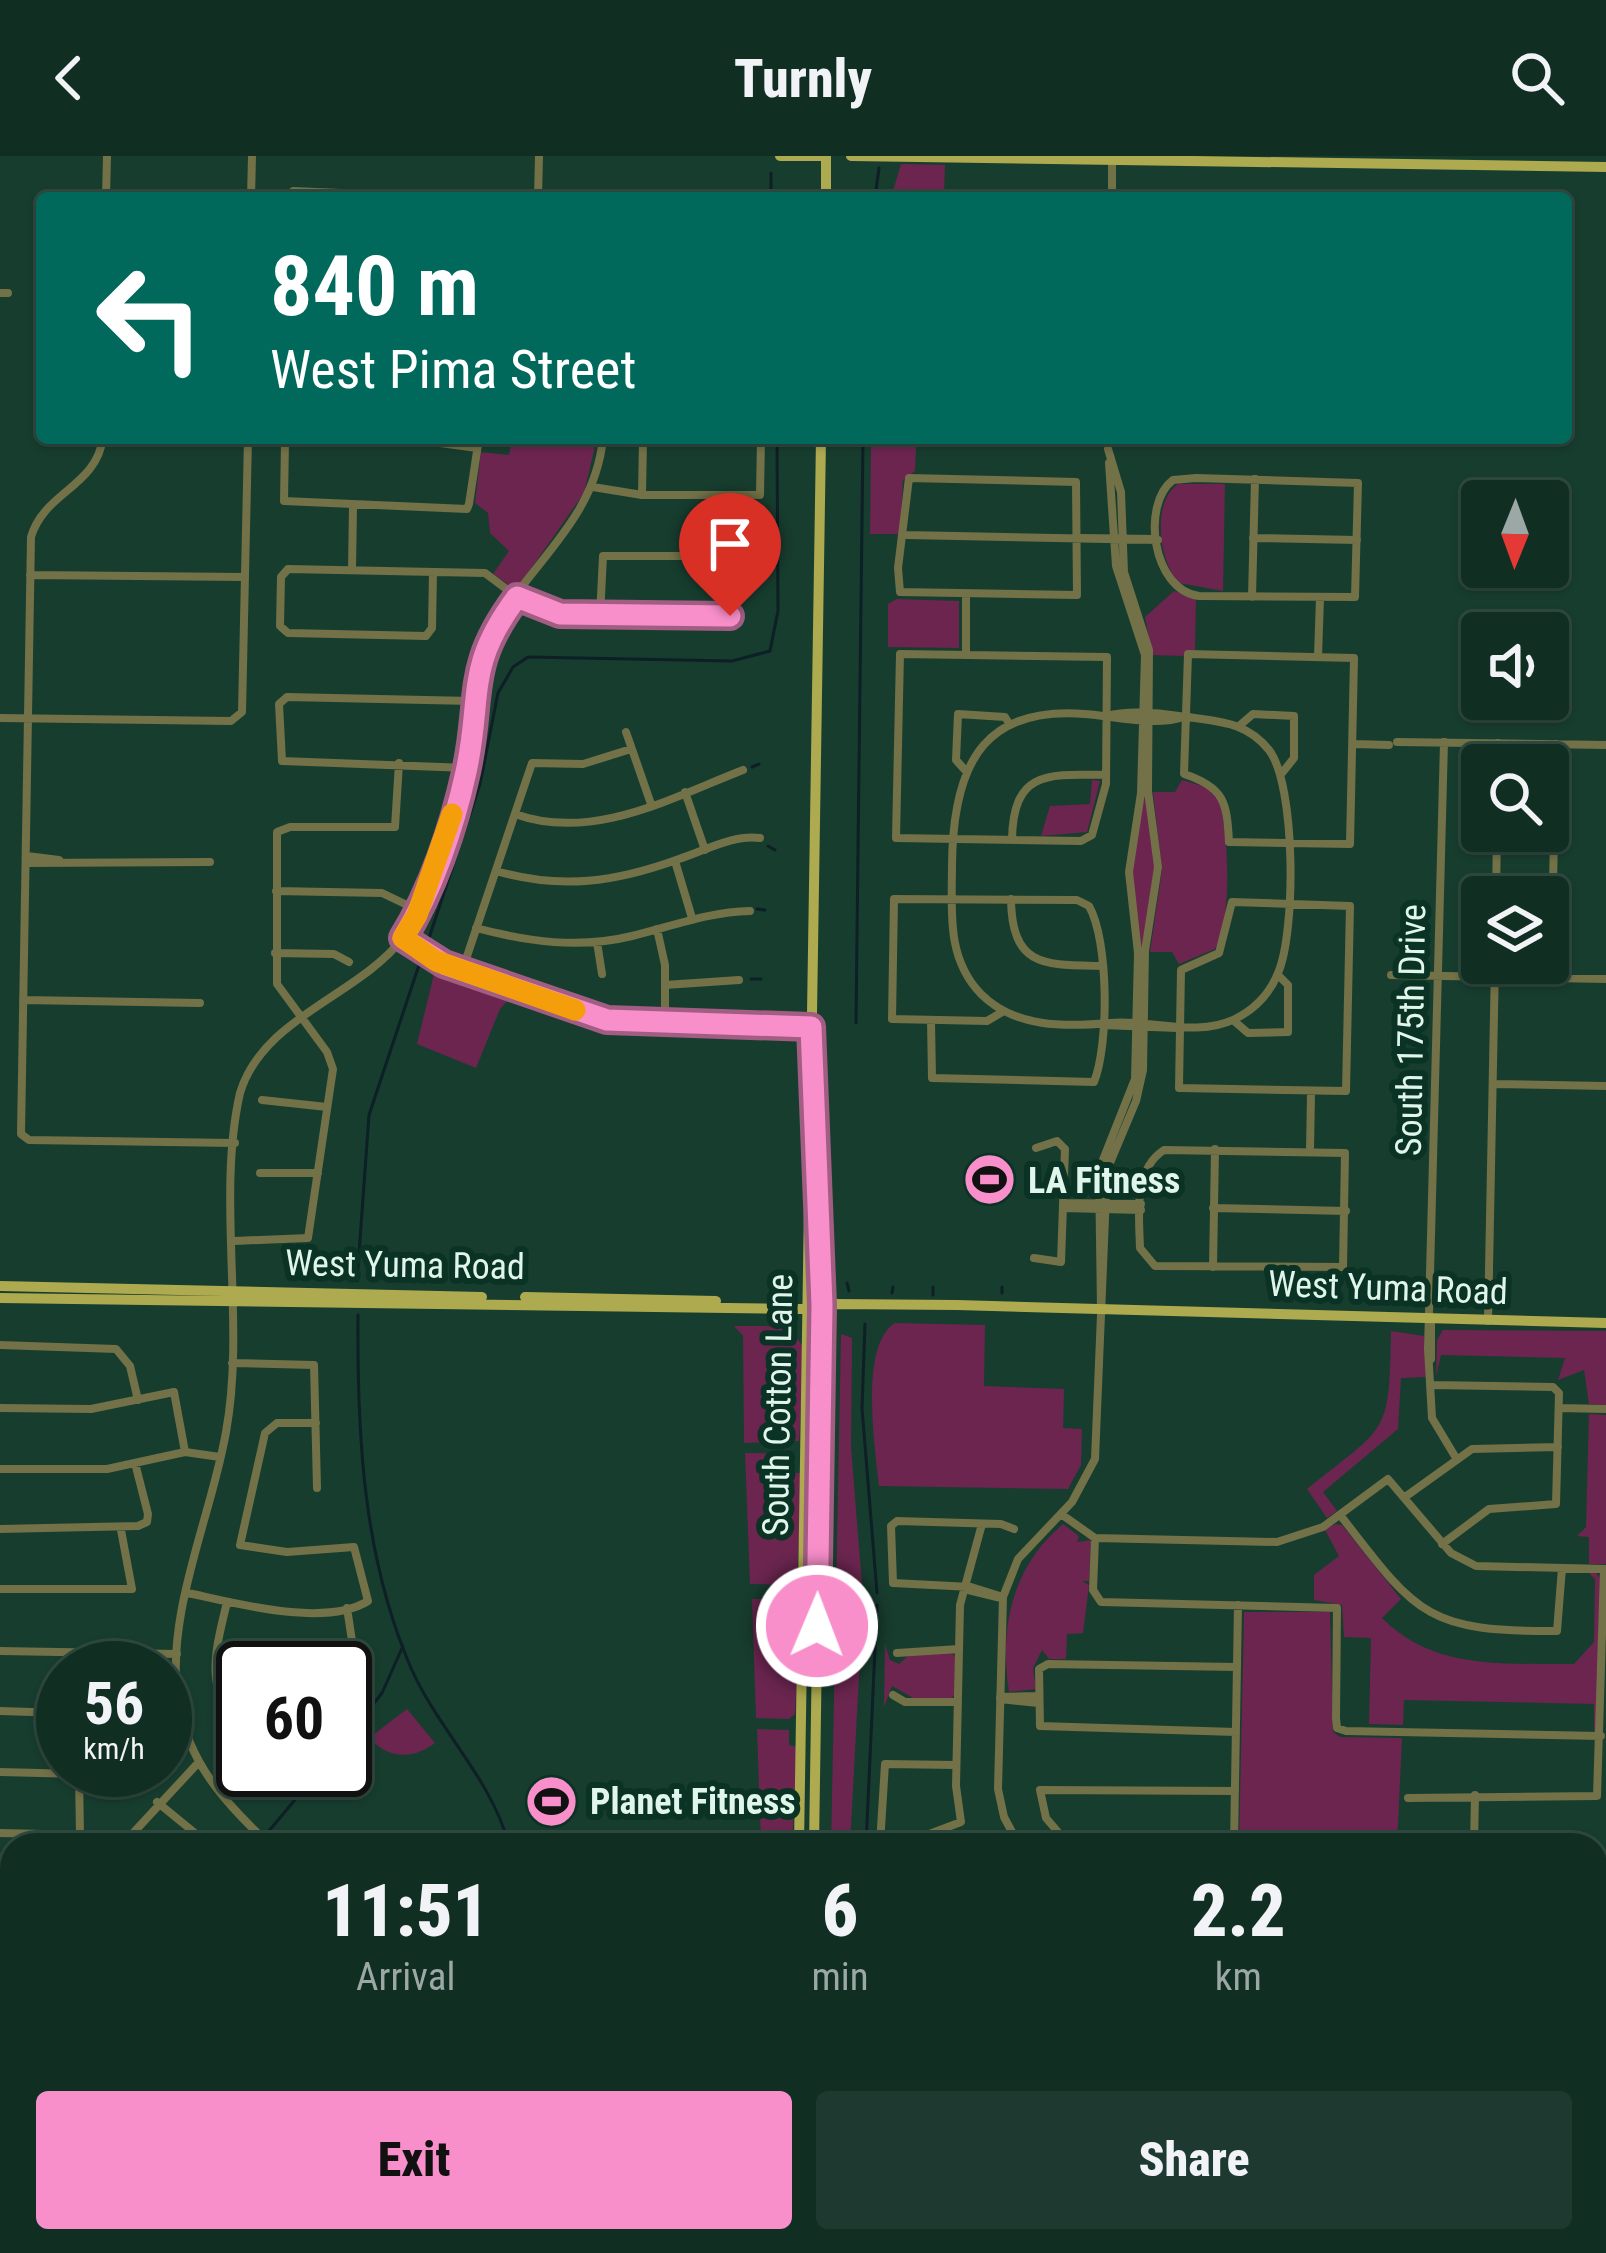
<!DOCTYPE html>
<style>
body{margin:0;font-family:"Roboto Condensed",sans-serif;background:#1e3a30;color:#f1f3f6;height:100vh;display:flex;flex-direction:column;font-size:45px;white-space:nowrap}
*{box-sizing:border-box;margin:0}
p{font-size:39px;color:#9ca8a6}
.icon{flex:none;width:66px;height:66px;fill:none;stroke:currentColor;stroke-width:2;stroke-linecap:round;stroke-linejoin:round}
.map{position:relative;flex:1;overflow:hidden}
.sheet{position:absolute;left:0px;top:1677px;width:1608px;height:420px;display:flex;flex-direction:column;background:#112e23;border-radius:36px 36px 0 0;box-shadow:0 3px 9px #0004,0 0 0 3px #304a41}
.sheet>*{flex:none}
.banner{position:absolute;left:36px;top:36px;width:1536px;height:252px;border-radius:12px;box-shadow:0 3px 9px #0004,0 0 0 3px #304a41;background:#00695c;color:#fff;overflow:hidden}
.needle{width:78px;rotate:181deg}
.fabs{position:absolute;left:1461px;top:324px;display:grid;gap:24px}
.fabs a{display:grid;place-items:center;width:108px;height:108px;border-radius:12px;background:#112e23;box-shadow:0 3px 9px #0004,0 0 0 3px #304a41;font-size:60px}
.speed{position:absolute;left:36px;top:1485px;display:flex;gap:24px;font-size:60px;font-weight:700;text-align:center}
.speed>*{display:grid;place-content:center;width:156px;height:156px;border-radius:50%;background:#112e23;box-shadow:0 3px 9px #0004,0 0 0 3px #304a41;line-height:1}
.speed small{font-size:30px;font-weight:400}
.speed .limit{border:6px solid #111;border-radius:18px;background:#fff;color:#111}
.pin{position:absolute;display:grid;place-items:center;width:102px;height:102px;color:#fff;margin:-123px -51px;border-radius:50% 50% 50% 0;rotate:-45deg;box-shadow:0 0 12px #0007}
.pin .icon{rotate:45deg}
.me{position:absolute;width:132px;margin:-66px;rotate:1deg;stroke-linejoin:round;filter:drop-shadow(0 0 9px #0008)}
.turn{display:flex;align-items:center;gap:42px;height:252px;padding:0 36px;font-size:54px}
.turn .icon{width:156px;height:156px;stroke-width:2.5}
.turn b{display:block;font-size:84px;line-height:102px}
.eta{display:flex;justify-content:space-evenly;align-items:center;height:204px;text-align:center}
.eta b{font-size:72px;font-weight:800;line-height:84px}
.primary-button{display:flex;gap:24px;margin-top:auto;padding:24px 36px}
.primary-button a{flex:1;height:138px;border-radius:12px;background:#f98fca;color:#111;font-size:48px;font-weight:800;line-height:138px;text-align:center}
.primary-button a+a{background:#1e3a30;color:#f1f3f6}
header{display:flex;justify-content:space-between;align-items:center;height:156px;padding:0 36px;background:#112e23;font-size:54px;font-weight:800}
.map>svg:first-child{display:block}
</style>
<header><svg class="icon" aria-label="back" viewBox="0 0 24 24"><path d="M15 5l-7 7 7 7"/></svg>Turnly<svg class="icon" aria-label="search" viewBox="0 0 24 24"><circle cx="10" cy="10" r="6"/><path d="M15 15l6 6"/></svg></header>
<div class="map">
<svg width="1606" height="2097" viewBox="0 0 1606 2097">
<rect width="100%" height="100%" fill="#173d2f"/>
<path fill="#6b254f" d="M 901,8 L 945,9 L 944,39 L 891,42 Z
M 512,282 L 597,282 L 584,337 L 516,434 L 493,418 L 509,395 L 490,377 L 488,357 L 475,347 L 481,296 L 509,299 Z
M 871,291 L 916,291 L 915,315 L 903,324 L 900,378 L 870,378 Z
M 1178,328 L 1225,328 L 1223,435 L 1179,427 C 1159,405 1151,347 1178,328 Z
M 1174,435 L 1196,443 L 1195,494 L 1182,500 L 1152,499 L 1145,461 Z
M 897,443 L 959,445 L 959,492 L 888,491 L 888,448 Z
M 1145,569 L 1156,719 L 1142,846 L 1131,717 Z
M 1092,624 L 1100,625 L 1087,676 L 1041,680 L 1050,650 L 1090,648 Z
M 1182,624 L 1206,631 L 1220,646 C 1228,683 1233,759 1215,793 L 1179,808 L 1172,796 L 1150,796 L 1162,714 L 1153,636 L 1175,636 Z
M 435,814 L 512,840 L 500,853 L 476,912 L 417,888 Z
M 895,1167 L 985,1169 L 984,1230 L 1064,1233 L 1063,1272 L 1082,1273 L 1081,1309 L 1068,1333 L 879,1330 C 875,1291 859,1189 895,1167 Z
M 734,1170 C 763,1171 790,1164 804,1193 L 799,1285 L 744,1287 L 743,1180 Z
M 1443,1174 L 1606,1175 L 1606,1249 L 1589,1248 L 1584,1214 L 1558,1224 L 1565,1202 L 1441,1199 L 1436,1221 L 1437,1184 Z
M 1391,1175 L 1424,1180 L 1427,1216 L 1425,1221 L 1401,1222 L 1398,1273 L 1323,1336 L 1337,1355 L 1327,1362 L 1307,1333 C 1388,1268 1389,1281 1391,1175 Z
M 841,1178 L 852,1182 L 851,1291 L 863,1441 L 836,1439 Z
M 1589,1258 L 1606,1259 L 1606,1408 L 1589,1408 L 1589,1381 L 1577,1380 L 1586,1371 Z
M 745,1297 L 796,1298 L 781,1301 L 793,1317 L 802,1317 L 797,1424 L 792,1429 L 750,1428 Z
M 1063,1368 L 1079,1380 L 1077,1386 L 1091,1384 L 1089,1425 L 1082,1425 L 1089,1429 L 1083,1477 L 1067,1478 L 1066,1503 L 1049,1503 L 1042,1494 L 1033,1512 L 1036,1533 L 1009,1536 C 999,1471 1012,1411 1063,1368 Z
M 1335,1368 L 1342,1369 L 1401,1443 L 1382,1462 C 1434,1515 1506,1507 1574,1508 L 1594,1486 L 1595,1423 L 1589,1417 L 1596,1417 L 1601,1423 L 1598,1571 L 1594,1576 L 1594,1548 L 1404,1544 L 1403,1569 L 1369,1568 L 1371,1482 L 1344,1481 L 1342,1449 L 1314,1444 L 1314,1419 L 1339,1400 L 1325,1374 Z
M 752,1443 L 783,1443 L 800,1458 L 795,1558 L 789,1563 L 756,1562 Z
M 836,1445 L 863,1446 L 850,1689 L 831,1689 Z
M 1244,1456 L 1330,1456 L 1333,1576 L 1340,1581 L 1402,1582 L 1397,1689 L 1239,1689 Z
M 885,1488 L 890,1504 L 899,1508 L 911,1497 L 950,1496 L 956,1501 L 955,1538 L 951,1543 L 915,1543 L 892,1530 L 884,1551 Z
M 407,1553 L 435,1587 C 412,1604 389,1603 369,1582 Z
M 757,1573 L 789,1574 L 789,1589 L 797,1591 L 792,1689 L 761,1689 Z"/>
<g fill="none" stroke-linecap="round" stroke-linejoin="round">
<path stroke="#0e1f26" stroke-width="3" d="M 771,42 L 771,17
M 875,42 L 879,12
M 752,611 L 759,608
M 768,690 L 775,694
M 757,753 L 765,754
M 427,788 L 480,628 L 498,537 L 513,511 L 528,501 L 732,505 L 770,495 L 778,455 L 777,282
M 751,823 L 761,823
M 856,867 C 859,672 859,478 863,282
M 357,1125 L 369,959 L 419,809
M 847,1127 L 849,1135
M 892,1137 L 893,1131
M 1002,1137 L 1002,1131
M 933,1139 L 933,1131
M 358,1159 C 357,1279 363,1401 411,1512 C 439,1575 491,1622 509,1689
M 865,1168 L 862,1252 L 877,1437
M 345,1585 L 382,1537 L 403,1490
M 268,1676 L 320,1614
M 256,1689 L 257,1688
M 866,1689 L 877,1449
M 0,1968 L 12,1960
M 573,2085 L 579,2097
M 874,2097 L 875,2085"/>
<path stroke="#727147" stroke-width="8" d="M 106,42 L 107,0
M 251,42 L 252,0
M 288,42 L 293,35 L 460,42
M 538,42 L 539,0
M 1112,42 L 1112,2
M 0,137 L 8,137
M 103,282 C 96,331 44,336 31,381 L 21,978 L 29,984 L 235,987
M 477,292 L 433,286 L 285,286 L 284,345 L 467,353 L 469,348 L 479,282
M 909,322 L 1076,326 L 1077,439 L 900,436 L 898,412 Z
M 1196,322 L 1358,327 L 1355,441 L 1199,440 C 1152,434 1141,348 1173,324 Z
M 593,331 L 642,339 L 760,339 L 761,282
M 642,339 L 643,282
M 906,379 L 1158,384
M 1081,382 L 1155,383
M 1253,382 L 1357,384
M 352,414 L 353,350
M 433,416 L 432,472 L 426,480 L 288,477 L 280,470 L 281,421 L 288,413 L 485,417 L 517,441 L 561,458 L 731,460 L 735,340
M 30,419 L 244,421
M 966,441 L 966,499
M 1252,441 L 1255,323
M 600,460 L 603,400 L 734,400
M 900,498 L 1107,501 L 1106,628 L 1092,679 L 1081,685 L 896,682 Z
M 1188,498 L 1354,502 L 1350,688 L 1229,686 C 1227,646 1224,631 1184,618 Z
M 1318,500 L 1320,442
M 1107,560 C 1131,553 1163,558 1188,561 C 1220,566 1247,566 1269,594 C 1296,629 1296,776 1278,817 C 1270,837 1255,853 1235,863 C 1196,882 1151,863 1110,867 C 1065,871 1015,872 981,838 C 946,802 952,755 952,709 C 953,605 985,543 1103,560 C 1127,563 1160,569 1184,561
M 0,562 L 231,565 L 242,556 L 248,282
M 1239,570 L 1253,558 L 1294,560 L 1294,602 L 1282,617
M 626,576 L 651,648
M 1397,586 L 1606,589
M 1444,586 L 1428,1193 L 1432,1262 L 1456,1302
M 1354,588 L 1389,589
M 1498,609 L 1498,587
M 467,612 L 282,605 L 279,548 L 287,541 L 472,545
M 965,614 L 956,604 L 958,558 L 1005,561 L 1010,569
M 685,636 L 705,694
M 515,658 C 592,686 671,642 743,614
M 1012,684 C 1013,614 1048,618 1106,619
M 27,700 L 59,704
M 675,705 L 692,762
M 26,707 L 210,706
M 496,715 C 561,734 616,726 679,703 C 704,695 734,678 760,682
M 276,735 L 382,737 L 405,748
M 1496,741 L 1497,675
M 1011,743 C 1012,812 1045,809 1102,810
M 1232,746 L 1350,750 L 1346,935 L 1179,932 L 1181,814 L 1219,797 Z
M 476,772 C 529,786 579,793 632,780 C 673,770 708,756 750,755
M 657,773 L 665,809 L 665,868
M 403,782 L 436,805 L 607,864 L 811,871
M 597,786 L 602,818
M 275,797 L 334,798 L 349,806
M 462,815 L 532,607 L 583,608 L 631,593
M 1391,819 L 1606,823
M 1551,822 L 1556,588
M 665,829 L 739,824
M 23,844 L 200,847
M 1233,864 L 1248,877 L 1288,876 L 1288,829 L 1278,819
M 931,865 L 932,922 L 1094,926 C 1109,889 1109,785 1089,750 L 1077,744 L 894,743 L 892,863 L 987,865 L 1004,855
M 1103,869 L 1177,872
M 1494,928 L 1606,930
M 262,944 L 327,951
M 1164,994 L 1345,997 L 1343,1111 L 1155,1110 L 1140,1092 C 1139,1058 1133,1014 1164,994 Z
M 1310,995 L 1311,937
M 260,1017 L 318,1017
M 1063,1047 L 1141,1048
M 1063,1052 L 1141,1054
M 1213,1052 L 1346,1055
M 234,1085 L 308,1082 L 333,913 L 327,896 L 277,828 L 277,676 L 290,671 L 395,671 L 399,607
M 1034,1102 L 1061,1106 L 1065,993 L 1057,985 L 1036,992
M 1213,1111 L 1215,993
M 1101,1152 L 1099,1014 L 1135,923 L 1138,797 L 1129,716 L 1141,637 L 1145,499 L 1116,410 L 1109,307
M 1431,1165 L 1431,1203
M 1488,1165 L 1495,807
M 0,1189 L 116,1193 L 130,1210 L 138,1244
M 232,1207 L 314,1209 L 317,1332
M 1431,1229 L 1553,1231 L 1559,1237 L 1556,1348 L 1489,1353 L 1442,1388
M 0,1252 L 91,1253 L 174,1236 L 185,1296
M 1560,1252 L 1606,1253
M 0,1313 L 107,1313 L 185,1296 L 220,1301
M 1405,1341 L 1472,1293 L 1558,1291
M 1061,1358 L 1095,1382 L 1277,1386 L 1323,1371 L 1388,1323 L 1451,1397 L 1476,1410 L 1606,1413
M 1341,1360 C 1417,1459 1427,1476 1557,1475 L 1562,1412
M 0,1373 L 138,1370 L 147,1366 L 148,1358 L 135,1307
M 1095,1382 L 1093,1434 L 1101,1446 L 1337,1452 L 1336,1562 L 1337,1572 L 1346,1575 L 1601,1580
M 0,1433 L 132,1433 L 121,1374
M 964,1433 L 1001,1442
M 188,1437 C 235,1447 325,1472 368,1445 L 354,1391 L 287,1396 L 240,1389 L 265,1277 L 277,1267 L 316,1267
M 1003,1441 L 971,1431 L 893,1427 L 891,1370 L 897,1365 L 1001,1368 L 1014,1373
M 227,1446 C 216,1493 202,1536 243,1572
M 0,1495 L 177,1498
M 897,1497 L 959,1493
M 345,1518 L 354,1498 L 347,1452
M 893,1539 L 905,1546 L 958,1546
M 1000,1541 L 1038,1540
M 1000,1543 L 1038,1547
M 0,1555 L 63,1557
M 1236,1576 L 1040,1570 L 1039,1513 L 1048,1508 L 1237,1511
M 0,1616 L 79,1618 L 80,1679
M 240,1632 L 250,1631 L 265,1614
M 1408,1642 L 1597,1640 L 1604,1413
M 157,1646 L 201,1682 L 200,1689
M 0,1677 L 87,1679 L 118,1689
M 880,1686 L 924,1680 L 961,1666 L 956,1630 L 960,1449 L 982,1368
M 880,1688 L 885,1608 L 956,1609
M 122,1689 L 198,1607
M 270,1689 C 226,1648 188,1607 178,1545 C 165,1457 211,1362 226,1276 C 246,1167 216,1042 240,937 C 263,861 357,841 403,782 C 430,747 459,656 467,611 C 474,572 468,531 483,494 C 516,415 594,373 603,282
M 1019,1689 L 1004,1661 L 998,1633 L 1003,1441 L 1018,1403 L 1072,1346 L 1095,1303 L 1107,1014 L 1136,945 L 1143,914 L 1145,795 L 1158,711 L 1148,635 L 1149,494 L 1124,416 L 1121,336 L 1108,293
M 1069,1689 L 1046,1662 L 1040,1634 L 1235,1635
M 1234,1689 L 1238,1449
M 1474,1689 L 1475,1639
M 1596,1701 L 1606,1701
M 1596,1737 L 1606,1737
M 0,1739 L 12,1739
M 1596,1785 L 1606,1785
M 0,1800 L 12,1800
M 1596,1842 L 1606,1842
M 1596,1895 L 1606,1895
M 0,1911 L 12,1911
M 1596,1946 L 1606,1947
M 1596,1999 L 1606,1999
M 0,2062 L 12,2062
M 1,2062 L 0,2007 L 12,1999
M 174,2085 L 176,2097
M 214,2085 L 215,2097
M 523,2085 L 529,2097
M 1275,2085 L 1330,2089 L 1336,2097
M 1584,2085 L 1587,2091 L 1606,2092
M 262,2097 L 262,2085
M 1154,2097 L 1162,2085
M 1519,2097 L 1519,2085"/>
<path stroke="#aeaa50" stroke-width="10" d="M 780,0 L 824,0
M 851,0 L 1606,11
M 826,42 L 826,0
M 0,1130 L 482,1141
M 525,1141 L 716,1145
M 0,1142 L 802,1153 L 834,1148 L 957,1149 L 1606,1167
M 799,1689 L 821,282
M 814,1689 L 822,1164 L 817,981
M 827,2085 L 830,2097
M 774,2097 L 777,2085"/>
<path stroke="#c6c151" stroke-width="14" d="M 799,2085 L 800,2097
M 810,2085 L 811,2097"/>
</g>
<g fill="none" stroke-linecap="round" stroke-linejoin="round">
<defs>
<path id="route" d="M 730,460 L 560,458 L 517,441 C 464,512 483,539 466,616 C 454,671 432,735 403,782 L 444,808 L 607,864 L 811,871 L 822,1149 L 817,1470"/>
</defs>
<use href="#route" stroke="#a25d83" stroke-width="30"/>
<use href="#route" stroke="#f98fca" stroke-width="21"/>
<path stroke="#f59e0b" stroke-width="21" d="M 452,658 L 417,759 L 403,782 L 436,805 L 575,854"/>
</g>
<defs>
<symbol id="stadium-disc" viewBox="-11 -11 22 22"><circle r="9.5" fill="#f98fca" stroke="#0b3325"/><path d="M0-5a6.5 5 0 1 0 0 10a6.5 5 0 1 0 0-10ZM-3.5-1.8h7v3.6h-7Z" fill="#111"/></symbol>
</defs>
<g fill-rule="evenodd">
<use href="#stadium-disc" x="960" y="994" width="59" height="59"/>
<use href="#stadium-disc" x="522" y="1616" width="59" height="59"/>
</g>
<g text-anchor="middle" stroke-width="12" stroke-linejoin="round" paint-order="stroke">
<g font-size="36" fill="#e0f5eb" stroke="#0b3325">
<text transform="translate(1410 874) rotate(-89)" y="13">South 175th Drive</text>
<text transform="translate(405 1108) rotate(1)" y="13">West Yuma Road</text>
<text transform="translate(1388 1131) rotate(2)" y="13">West Yuma Road</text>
<text transform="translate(777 1249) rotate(-89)" y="13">South Cotton Lane</text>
</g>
<g font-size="36" font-weight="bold" fill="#e0f5eb" stroke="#0b3325" text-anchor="start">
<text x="1028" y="1037">LA Fitness</text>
<text x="590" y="1658">Planet Fitness</text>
</g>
</g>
</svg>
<div class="fabs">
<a><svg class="needle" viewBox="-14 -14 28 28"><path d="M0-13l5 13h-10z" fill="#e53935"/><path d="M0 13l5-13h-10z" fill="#9ca8a6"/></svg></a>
<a><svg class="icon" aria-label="sound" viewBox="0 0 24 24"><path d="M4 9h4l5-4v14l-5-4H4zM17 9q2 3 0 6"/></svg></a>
<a><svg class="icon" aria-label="search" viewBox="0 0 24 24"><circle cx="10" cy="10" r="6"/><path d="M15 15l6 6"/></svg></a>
<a><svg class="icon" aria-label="layers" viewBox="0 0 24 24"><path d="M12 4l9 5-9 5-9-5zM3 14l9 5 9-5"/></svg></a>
</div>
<div class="speed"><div>56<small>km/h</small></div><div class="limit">60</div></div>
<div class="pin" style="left:730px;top:460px;background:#d93025"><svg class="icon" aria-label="arrive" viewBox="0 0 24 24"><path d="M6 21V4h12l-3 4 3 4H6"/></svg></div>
<svg class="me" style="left:817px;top:1470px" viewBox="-20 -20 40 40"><circle r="17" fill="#f98fca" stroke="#fff" stroke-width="3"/><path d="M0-11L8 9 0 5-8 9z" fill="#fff"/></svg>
<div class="banner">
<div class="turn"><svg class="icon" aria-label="left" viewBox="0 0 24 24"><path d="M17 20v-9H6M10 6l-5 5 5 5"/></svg><div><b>840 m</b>West Pima Street</div></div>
</div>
<section class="sheet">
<div class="eta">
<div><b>11:51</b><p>Arrival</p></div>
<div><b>6</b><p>min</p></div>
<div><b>2.2</b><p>km</p></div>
</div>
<div class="primary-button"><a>Exit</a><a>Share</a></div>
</section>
</div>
